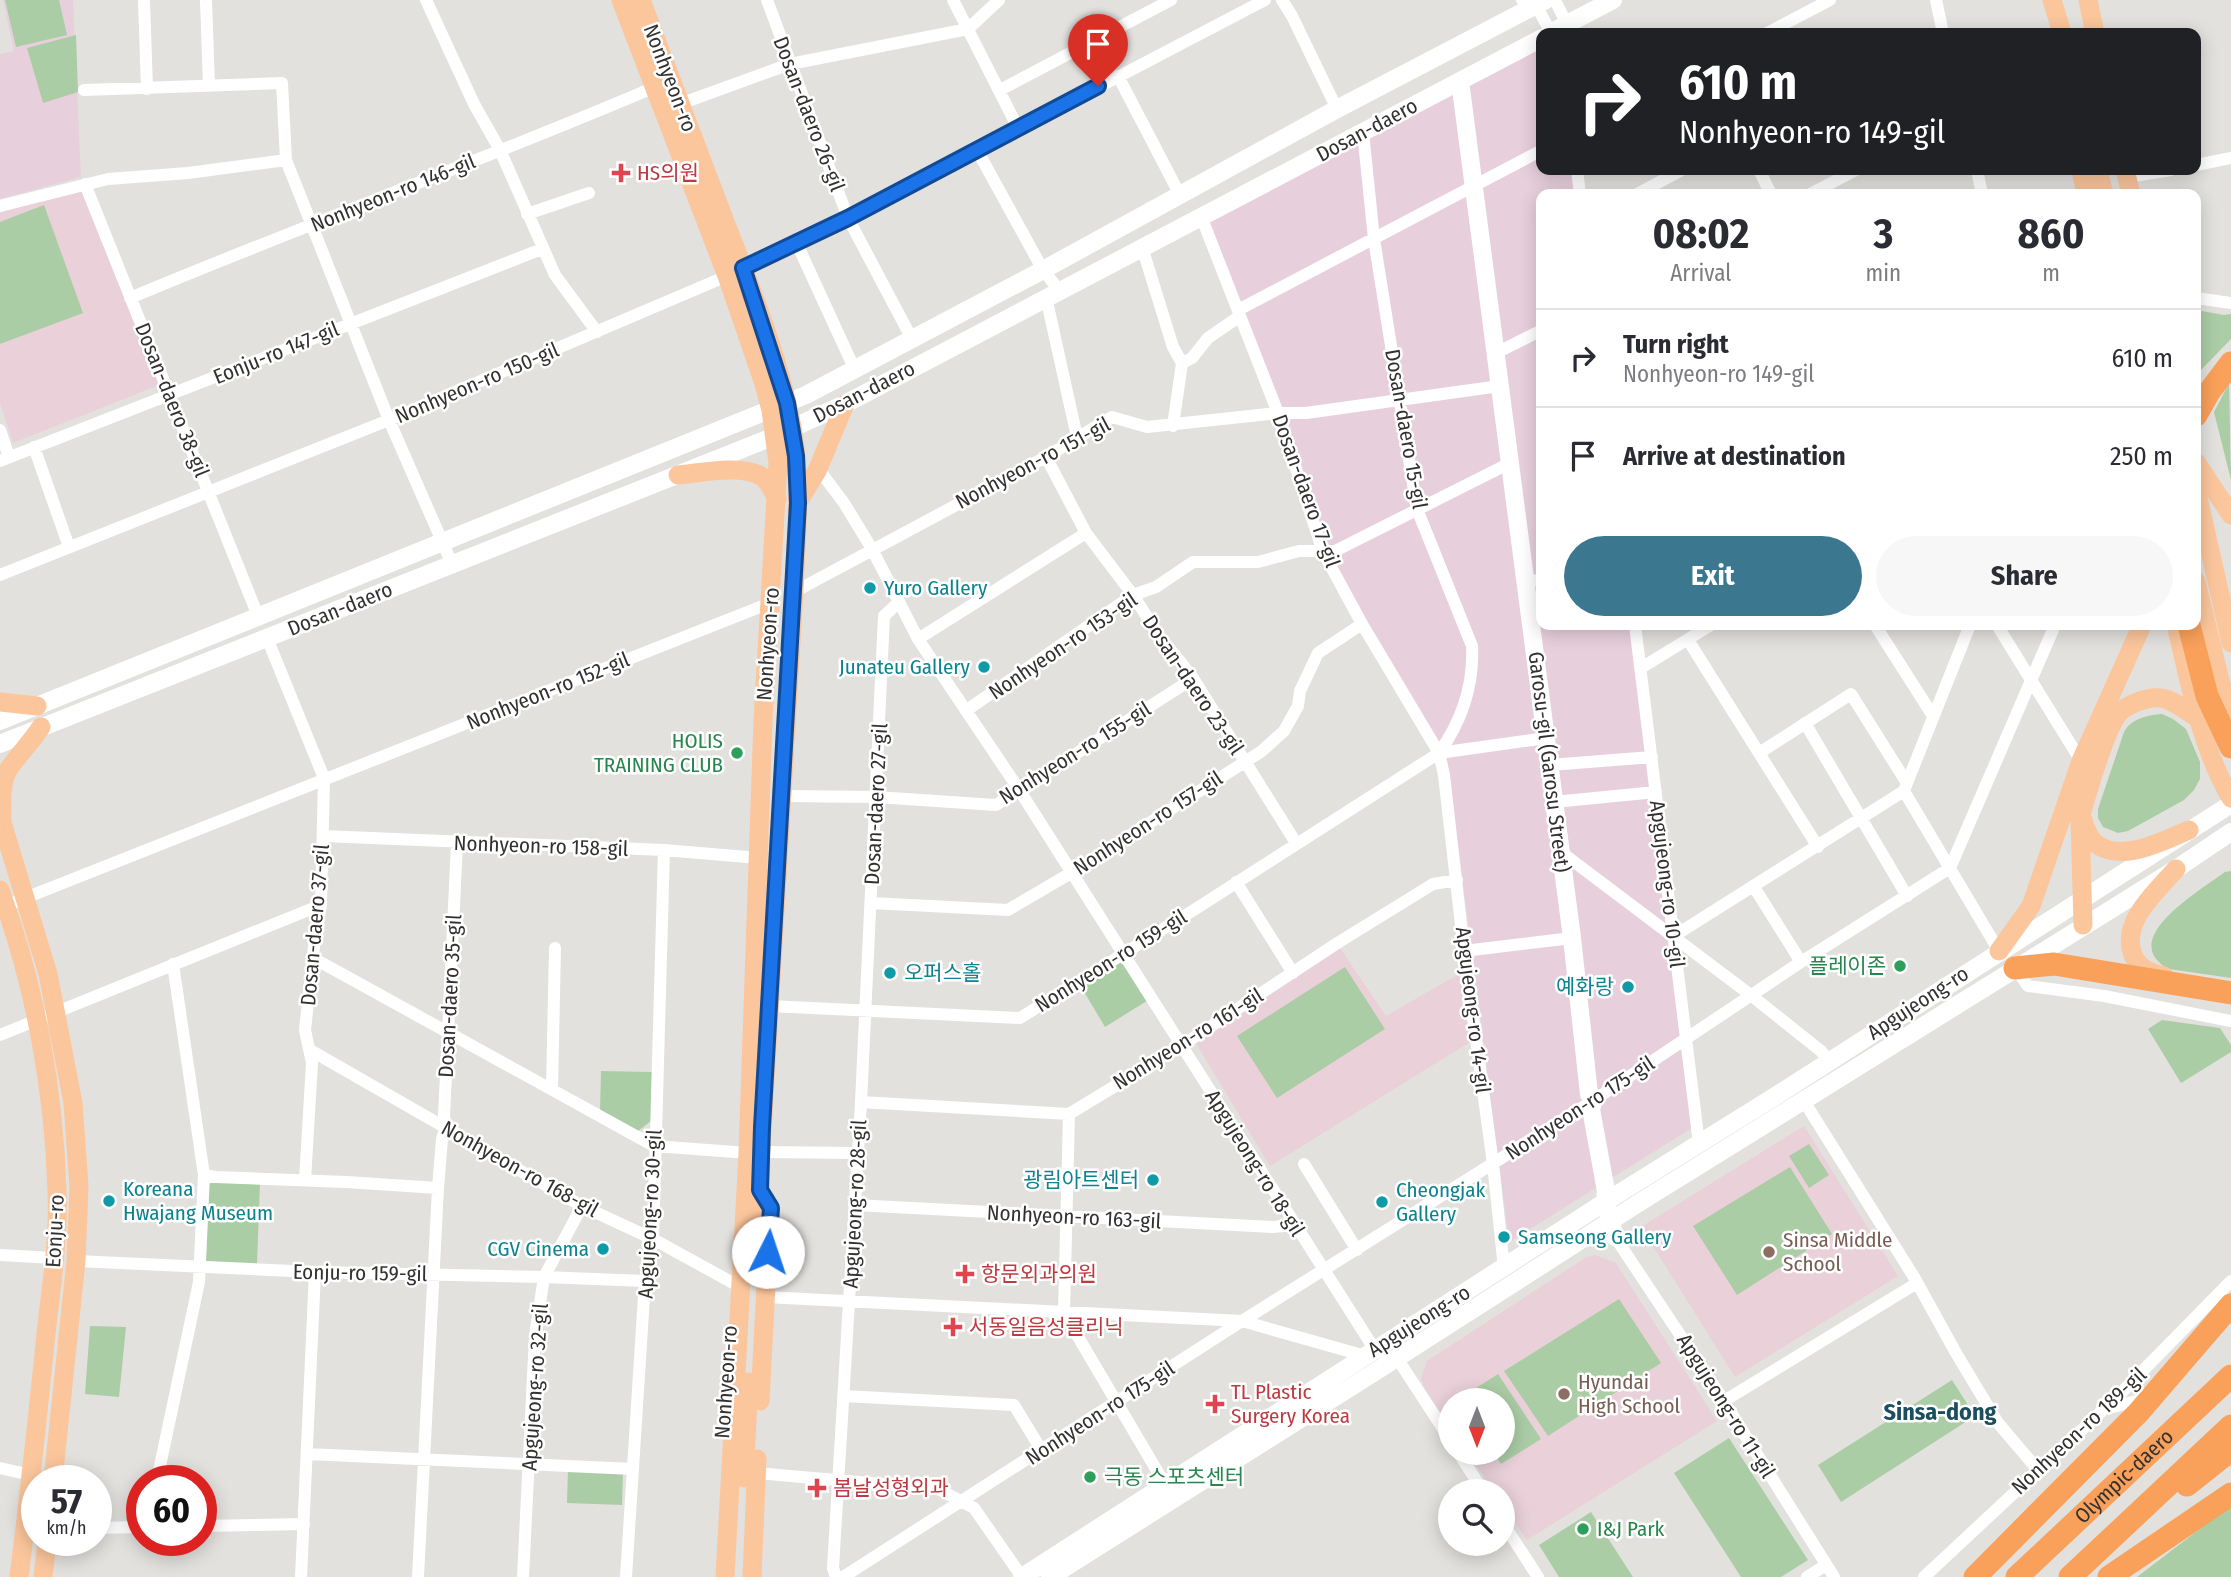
<!DOCTYPE html>
<meta charset="utf-8">
<style>
body{margin:0;font-family:"Fira Sans Condensed","Noto Sans KR",sans-serif;background:#f7f7f7;color:#2b2b33;height:100vh;display:flex;flex-direction:column;font-size:26px;white-space:nowrap}
*{box-sizing:border-box;margin:0}
p{font-size:23px;color:#7c7c81}
.icon{flex:none;width:38px;height:38px;fill:none;stroke:currentColor;stroke-width:2;stroke-linecap:round;stroke-linejoin:round}
.map{position:relative;flex:1;overflow:hidden}
.drawer{position:absolute;left:1536px;top:189px;width:665px;height:441px;display:flex;flex-direction:column;background:#fff;border-radius:14px;box-shadow:0 4px 18px #0003}
.drawer>*{flex:none}
.top-card{position:absolute;left:1536px;top:28px;width:665px;height:147px;border-radius:14px;box-shadow:0 4px 18px #0003;background:#202124;color:#fff;overflow:hidden}
.needle{width:46px;rotate:180deg}
.controls{position:absolute;left:1438px;top:1388px;display:grid;gap:14px}
.controls a{display:grid;place-items:center;width:77px;height:77px;border-radius:50%;background:#fff;box-shadow:0 4px 18px #0003;font-size:35px}
.speed{position:absolute;left:21px;top:1465px;display:flex;gap:14px;font-size:35px;font-weight:700;text-align:center}
.speed>*{display:grid;place-content:center;width:91px;height:91px;border-radius:50%;background:#fff;box-shadow:0 4px 18px #0003;line-height:1}
.speed small{font-size:18px;font-weight:400}
.speed .limit{border:10px solid #d22;background:#fff;color:#111}
.pin{position:absolute;display:grid;place-items:center;width:60px;height:60px;color:#fff;margin:-72px -30px;border-radius:50% 50% 50% 0;rotate:-45deg;box-shadow:0 0 7px #0007}
.pin .icon{rotate:45deg}
.me{position:absolute;width:77px;margin:-38px;rotate:4deg;stroke-linejoin:round;filter:drop-shadow(0 0 5px #0008)}
.turn{display:flex;align-items:center;gap:24px;height:147px;padding:0 28px;font-size:32px}
.turn .icon{width:91px;height:91px;stroke-width:2.5}
.turn b{display:block;font-size:49px;line-height:60px}
.eta{display:flex;justify-content:space-evenly;align-items:center;height:119px;text-align:center}
.eta b{font-size:42px;font-weight:700;line-height:49px}
.primary-button{display:flex;gap:14px;margin-top:auto;padding:14px 28px}
.primary-button a{flex:1;height:80px;border-radius:42px;background:#3b788f;color:#fff;font-size:28px;font-weight:700;line-height:80px;text-align:center}
.primary-button a+a{background:#f7f7f7;color:#2b2b33}
ul{padding:0;list-style:none}
li{display:flex;align-items:center;gap:21px;height:98px;padding:0 28px;border-top:2px solid #e1e1e2}
li div{flex:1}
li b{display:block;font-size:26px}
li em{font-style:normal}
.map>svg:first-child{display:block}
</style>
<div class="map">
<svg width="2231" height="1577" viewBox="0 0 2231 1577">
<rect width="100%" height="100%" fill="#e3e1de"/>
<path fill="#e7d0dc" d="M 3,0 L 73,0 L 81,177 L 0,199 L 0,54 L 14,51 Z
M 1542,48 L 1542,170 L 1575,170 L 1578,194 L 1542,194 L 1542,625 L 1630,625 L 1692,1128 L 1509,1242 L 1447,759 L 1340,577 L 1208,219 Z"/>
<path fill="#e9d0d9" d="M 84,187 L 159,385 L 13,443 L 0,403 L 0,213 Z
M 1340,948 L 1386,1016 L 1459,974 L 1470,1042 L 1270,1166 L 1194,1040 Z
M 1804,1126 L 1898,1276 L 1735,1377 L 1641,1227 Z
M 1595,1255 L 1616,1263 L 1717,1421 L 1527,1540 L 1503,1505 L 1503,1491 L 1494,1491 L 1468,1453 L 1503,1452 L 1503,1400 L 1451,1400 L 1451,1427 L 1425,1389 L 1421,1379 L 1427,1361 L 1585,1258 Z"/>
<path fill="#abcda6" d="M 5,0 L 59,0 L 67,35 L 16,47 Z
M 76,35 L 78,92 L 43,103 L 27,48 Z
M 44,205 L 83,313 L 0,344 L 0,222 Z
M 2196,310 L 2224,315 L 2231,314 L 2231,339 L 2200,371 L 2196,358 Z
M 2229,383 L 2231,480 L 2214,412 Z
M 2162,714 L 2173,719 L 2186,729 L 2200,762 L 2200,779 L 2194,790 L 2184,800 L 2128,831 L 2118,833 L 2103,827 L 2098,818 L 2098,809 L 2124,732 C 2131,719 2147,715 2162,714 Z
M 2231,871 L 2231,978 L 2169,969 C 2115,940 2201,890 2225,872 Z
M 1125,958 L 1150,999 L 1105,1027 L 1080,985 Z
M 1345,967 L 1385,1029 L 1277,1098 L 1237,1036 Z
M 2162,1020 L 2220,1028 L 2231,1045 L 2231,1052 L 2181,1083 L 2148,1029 Z
M 601,1071 L 652,1072 L 651,1121 L 637,1132 L 600,1111 Z
M 1809,1144 L 1829,1175 L 1809,1188 L 1789,1156 Z
M 1790,1167 L 1832,1234 L 1737,1295 L 1693,1226 Z
M 208,1182 L 260,1183 L 257,1264 L 206,1262 Z
M 1619,1299 L 1661,1363 L 1548,1436 L 1504,1371 Z
M 90,1326 L 126,1327 L 119,1397 L 85,1394 Z
M 1498,1374 L 1541,1439 L 1501,1464 L 1494,1453 L 1503,1452 L 1503,1400 L 1459,1399 Z
M 1952,1380 L 1975,1416 L 1841,1502 L 1818,1465 Z
M 1729,1438 L 1808,1560 L 1781,1577 L 1741,1577 L 1674,1473 Z
M 568,1469 L 623,1472 L 622,1505 L 567,1503 Z
M 2231,1505 L 2231,1577 L 2137,1577 Z
M 1591,1512 L 1633,1577 L 1559,1577 L 1539,1545 Z"/>
<g fill="none" stroke-linecap="round" stroke-linejoin="round">
<path stroke="#fff" stroke-width="12" d="M 144,0 L 147,89
M 206,0 L 209,86
M 426,0 L 474,104 L 500,150 L 555,275 L 597,332
M 767,0 L 848,218 L 912,339
M 953,0 L 1018,128
M 1282,0 L 1292,16 L 1337,109
M 1522,0 L 1536,5 L 1551,33
M 1555,0 L 1571,33
M 1936,0 L 1943,33
M 1767,33 L 1830,0
M 1118,76 L 1180,195
M 84,90 L 282,83 L 286,160 L 389,420 L 452,564
M 1000,90 L 1171,0
M 680,104 L 790,64 L 968,29 L 999,0
M 1363,132 L 1374,239 L 1417,509 L 1472,646 C 1474,685 1461,722 1439,753
M 977,150 L 1043,270 L 1059,290
M 2196,165 L 2231,158
M 1577,170 L 1580,194
M 1759,170 L 1771,194
M 1977,170 L 1982,194
M 2127,177 L 2171,170
M 85,184 L 258,616
M 1637,194 L 1682,170
M 1810,194 L 1856,170
M 0,206 L 108,179 L 188,173 L 286,160
M 527,214 L 589,193
M 1201,216 L 1278,413 L 1323,552 L 1362,624 L 1439,753 L 1444,775 L 1464,951 L 1493,1164 L 1504,1268
M 797,244 L 855,370
M 1142,247 L 1173,347 L 1182,363 L 1173,426
M 1046,297 L 1077,437
M 130,298 C 304,225 482,161 655,87
M 2196,298 L 2231,303
M 1238,310 L 1542,150
M 1496,353 L 1542,330
M 1182,363 L 1192,358 L 1208,338 L 1240,316
M 0,430 L 9,457
M 34,447 L 69,547
M 1046,457 L 1086,533 L 1133,595 L 1160,637 L 1191,675 L 1296,843
M 0,461 L 542,249
M 817,471 L 823,475 L 844,503 L 872,549 L 918,639 L 1020,791 L 1368,1339 L 1375,1350 L 1381,1352
M 0,575 L 389,420 L 727,276 L 848,218 L 1265,0
M 1526,581 L 1542,580
M 794,592 L 1046,457 L 1112,417 L 1147,427 L 1278,413 L 1306,413 L 1500,386
M 1635,625 L 1699,1144
M 1875,625 L 1933,716
M 1997,625 L 2081,761
M 267,638 L 324,778 L 321,905 L 315,937 L 305,1030 L 312,1063 L 305,1180
M 918,639 L 1086,533
M 1688,640 L 1818,847
M 1641,668 L 1711,625
M 967,710 L 1133,595 L 1156,587 L 1193,562 L 1258,562 L 1299,551 L 1335,551 L 1510,463
M 1805,723 L 1907,896
M 1759,753 L 1851,694 L 1907,783 L 1904,791 L 1999,951
M 1550,765 L 1652,757
M 1907,783 L 1970,625
M 782,796 L 876,797 L 996,805 L 1183,685 L 1191,675
M 1554,802 L 1656,792
M 323,836 L 664,850 L 759,858
M 1561,852 L 1752,996 L 1821,1051 L 1828,1061
M 1236,882 L 1293,973
M 1754,887 L 1801,962
M 871,903 L 1008,910 L 1071,873 L 1262,751 L 1284,731 L 1298,706 L 1300,691 L 1318,653 L 1362,624
M 0,908 L 770,603
M 1674,936 L 1904,791
M 1464,951 L 1572,938
M 313,958 L 654,1146 L 748,1153
M 2015,968 L 2028,986 L 2104,996 L 2231,1021
M 770,1006 L 1020,1018 L 1197,908 L 1439,753 L 1546,738
M 0,1035 L 321,905
M 310,1050 L 582,1206 L 653,1239 L 733,1283
M 552,1089 L 555,948
M 1804,1101 L 1914,1277 L 1956,1353 L 1998,1423 L 2039,1471
M 861,1102 L 1069,1114 L 1181,1046 L 1339,942 L 1433,884 L 1457,880
M 1069,1114 L 1064,1313 L 1166,1486
M 762,1152 L 857,1153
M 1304,1164 L 1357,1250
M 204,1175 L 216,1177 L 346,1182 L 438,1188
M 854,1205 L 1273,1227 L 1294,1225
M 1615,1237 L 1718,1392 L 1834,1577
M 0,1255 L 54,1258
M 76,1261 L 315,1272 L 544,1277 L 645,1281
M 765,1297 L 1242,1321 L 1369,1357
M 1397,1358 L 1451,1441
M 843,1396 L 1014,1405 L 1042,1451
M 1724,1401 L 1917,1283
M 2105,1409 L 2148,1398
M 1458,1452 L 1483,1491
M 307,1454 L 633,1469
M 0,1468 L 31,1475
M 756,1473 L 938,1489 L 974,1508 L 1022,1577
M 157,1480 L 199,1282 L 204,1175 L 173,964
M 1503,1523 L 1538,1577
M 201,1526 L 304,1524
M 96,1528 L 142,1527
M 301,1577 L 315,1272
M 418,1577 L 438,1188 L 442,1139 L 446,1127 L 444,1116 L 457,843
M 523,1577 L 535,1336 L 544,1277 L 582,1206
M 626,1577 L 645,1281 L 653,1239 L 664,850
M 836,1577 L 833,1568 L 861,1102 L 884,616 L 899,602
M 843,1577 L 1242,1321 L 1594,1100 L 1801,962 L 1950,868 L 2055,625
M 1807,1577 L 1826,1565
M 1924,1577 L 2118,1396 L 2231,1281"/>
<path stroke="#fff" stroke-width="18" d="M 1550,33 L 1613,0
M 1460,81 L 1572,938 L 1589,1094 L 1594,1100 L 1591,1109 L 1606,1191 L 1605,1202 L 1615,1237
M 0,721 L 806,395 L 1043,270 L 1337,109 L 1546,0
M 0,744 L 775,436 L 845,404 L 1542,38
M 1022,1577 L 1605,1202 L 1774,1097 L 2231,804
M 1050,1577 L 1397,1358 L 1637,1204 L 2176,869 L 2231,832"/>
<path stroke="#fbc69c" stroke-width="19" d="M 621,0 L 727,276 L 764,384 L 771,410 L 778,463 L 763,720 L 748,1153 L 725,1577
M 641,0 C 669,73 696,146 724,219 C 750,286 779,356 792,427 C 802,481 796,537 794,592 L 755,1248
M 2052,0 L 2062,33
M 2088,0 L 2095,33
M 2081,170 L 2086,194
M 2098,170 L 2104,194
M 2125,170 L 2131,194
M 2196,462 L 2231,515
M 678,475 C 700,473 741,464 761,476 C 769,481 773,491 777,499
M 2196,489 L 2231,643
M 798,502 L 817,471 L 845,404
M 2196,581 L 2231,726
M 2176,625 C 2190,682 2200,746 2231,798
M 0,702 L 37,706
M 0,816 L 48,974 L 73,1103 L 79,1186 L 76,1261 L 53,1480
M 2080,821 L 2083,925
M 2,823 C 2,807 0,787 7,772 C 14,759 32,742 41,727
M 2189,830 C 2163,841 2120,864 2095,843 C 2087,836 2084,824 2081,814 C 2088,792 2106,725 2120,712 C 2128,704 2150,696 2161,698 C 2174,700 2188,712 2199,719
M 0,890 C 35,985 54,1090 57,1191 C 59,1239 51,1287 46,1334 C 38,1415 29,1496 19,1577
M 1999,951 L 2031,906 L 2081,761 L 2142,625
M 2164,976 C 2151,973 2139,969 2133,955 C 2120,922 2156,892 2176,869
M 760,1401 L 769,1228
M 744,1478 L 749,1382
M 43,1577 L 47,1540
M 752,1577 L 757,1459"/>
<g stroke="#f9a05a" stroke-width="23">
<path d="M 2196,415 L 2209,392 L 2231,363"/>
<path d="M 2189,625 L 2207,696 L 2231,747"/>
<path d="M 2015,968 L 2054,964 L 2231,993"/>
<path d="M 2187,1485 L 2231,1450"/>
<path d="M 1975,1577 L 2138,1413 L 2231,1305"/>
<path id="s1" d="M 2017,1577 L 2231,1376"/>
<path d="M 2070,1577 L 2231,1426"/>
<path d="M 2109,1577 L 2231,1494"/>
</g>
</g>
<g fill="none" stroke-linecap="round" stroke-linejoin="round">
<defs>
<path id="route" d="M 768,1252 L 771,1208 L 760,1190 L 762,1127 L 798,503 L 796,456 L 787,403 L 743,268 L 848,218 L 1098,86"/>
</defs>
<use href="#route" stroke="#114b97" stroke-width="18"/>
<use href="#route" stroke="#1a73e8" stroke-width="12"/>
</g>
<g fill="#e0444e" stroke="#fff" stroke-width="2.5">
<path d="M617.5 162.5h7v7h7v7h-7v7h-7v-7h-7v-7h7z"/>
<path d="M961.5 1263.5h7v7h7v7h-7v7h-7v-7h-7v-7h7z"/>
<path d="M949.5 1316.5h7v7h7v7h-7v7h-7v-7h-7v-7h7z"/>
<path d="M1211.5 1393.5h7v7h7v7h-7v7h-7v-7h-7v-7h7z"/>
<path d="M813.5 1477.5h7v7h7v7h-7v7h-7v-7h-7v-7h7z"/>
</g>
<g fill="#0f9aa8" stroke="#fff" stroke-width="2.5">
<circle cx="870" cy="588" r="7"/>
<circle cx="984" cy="667" r="7"/>
<circle cx="890" cy="973" r="7"/>
<circle cx="1628" cy="987" r="7"/>
<circle cx="1153" cy="1180" r="7"/>
<circle cx="109" cy="1201" r="7"/>
<circle cx="1382" cy="1202" r="7"/>
<circle cx="1504" cy="1237" r="7"/>
<circle cx="603" cy="1249" r="7"/>
</g>
<g fill="#2e9e5b" stroke="#fff" stroke-width="2.5">
<circle cx="737" cy="753" r="7"/>
<circle cx="1900" cy="966" r="7"/>
<circle cx="1090" cy="1477" r="7"/>
<circle cx="1583" cy="1529" r="7"/>
</g>
<g fill="#8d6e63" stroke="#fff" stroke-width="2.5">
<circle cx="1769" cy="1252" r="7"/>
<circle cx="1564" cy="1394" r="7"/>
</g>
<g text-anchor="middle" stroke-width="5" stroke-linejoin="round" paint-order="stroke">
<g font-size="21" fill="#323130" stroke="#fff">
<text transform="translate(670 78) rotate(69)" y="7">Nonhyeon-ro</text>
<text transform="translate(809 114) rotate(69)" y="7">Dosan-daero 26-gil</text>
<text transform="translate(1367 130) rotate(-28)" y="7">Dosan-daero</text>
<text transform="translate(393 193) rotate(-22)" y="7">Nonhyeon-ro 146-gil</text>
<text transform="translate(276 353) rotate(-22)" y="7">Eonju-ro 147-gil</text>
<text transform="translate(477 383) rotate(-23)" y="7">Nonhyeon-ro 150-gil</text>
<text transform="translate(864 392) rotate(-27)" y="7">Dosan-daero</text>
<text transform="translate(172 400) rotate(68)" y="7">Dosan-daero 38-gil</text>
<text transform="translate(1406 429) rotate(80)" y="7">Dosan-daero 15-gil</text>
<text transform="translate(1033 463) rotate(-28)" y="7">Nonhyeon-ro 151-gil</text>
<text transform="translate(1306 491) rotate(70)" y="7">Dosan-daero 17-gil</text>
<text transform="translate(340 609) rotate(-22)" y="7">Dosan-daero</text>
<text transform="translate(768 644) rotate(-86)" y="7">Nonhyeon-ro</text>
<text transform="translate(1063 646) rotate(-34)" y="7">Nonhyeon-ro 153-gil</text>
<text transform="translate(1193 685) rotate(56)" y="7">Dosan-daero 23-gil</text>
<text transform="translate(548 691) rotate(-22)" y="7">Nonhyeon-ro 152-gil</text>
<text transform="translate(1075 753) rotate(-32)" y="7">Nonhyeon-ro 155-gil</text>
<text transform="translate(1549 762) rotate(83)" y="7">Garosu-gil (Garosu Street)</text>
<text transform="translate(876 804) rotate(-87)" y="7">Dosan-daero 27-gil</text>
<text transform="translate(1148 823) rotate(-33)" y="7">Nonhyeon-ro 157-gil</text>
<text transform="translate(541 846) rotate(2)" y="7">Nonhyeon-ro 158-gil</text>
<text transform="translate(1667 884) rotate(83)" y="7">Apgujeong-ro 10-gil</text>
<text transform="translate(315 925) rotate(-85)" y="7">Dosan-daero 37-gil</text>
<text transform="translate(1111 961) rotate(-32)" y="7">Nonhyeon-ro 159-gil</text>
<text transform="translate(450 996) rotate(-87)" y="7">Dosan-daero 35-gil</text>
<text transform="translate(1918 1003) rotate(-33)" y="7">Apgujeong-ro</text>
<text transform="translate(1473 1010) rotate(83)" y="7">Apgujeong-ro 14-gil</text>
<text transform="translate(1188 1039) rotate(-32)" y="7">Nonhyeon-ro 161-gil</text>
<text transform="translate(1580 1108) rotate(-33)" y="7">Nonhyeon-ro 175-gil</text>
<text transform="translate(1255 1163) rotate(58)" y="7">Apgujeong-ro 18-gil</text>
<text transform="translate(520 1169) rotate(29)" y="7">Nonhyeon-ro 168-gil</text>
<text transform="translate(855 1204) rotate(-87)" y="7">Apgujeong-ro 28-gil</text>
<text transform="translate(650 1214) rotate(-87)" y="7">Apgujeong-ro 30-gil</text>
<text transform="translate(1074 1217) rotate(3)" y="7">Nonhyeon-ro 163-gil</text>
<text transform="translate(55 1231) rotate(-87)" y="7">Eonju-ro</text>
<text transform="translate(360 1273) rotate(1)" y="7">Eonju-ro 159-gil</text>
<text transform="translate(1419 1321) rotate(-32)" y="7">Apgujeong-ro</text>
<text transform="translate(726 1382) rotate(-86)" y="7">Nonhyeon-ro</text>
<text transform="translate(535 1387) rotate(-86)" y="7">Apgujeong-ro 32-gil</text>
<text transform="translate(1726 1406) rotate(58)" y="7">Apgujeong-ro 11-gil</text>
<text transform="translate(1100 1413) rotate(-33)" y="7">Nonhyeon-ro 175-gil</text>
<text transform="translate(2079 1431) rotate(-43)" y="7">Nonhyeon-ro 189-gil</text>
<text dy="7" stroke="none"><textPath href="#s1" startOffset="147">Olympic-daero</textPath></text>
</g>
<g font-size="21" fill="#be3a42" stroke="#fff" text-anchor="start">
<text x="637" y="180">HS의원</text>
<text x="981" y="1281">항문외과의원</text>
<text x="969" y="1334">서동일음성클리닉</text>
<text x="1231" y="1399">TL Plastic<tspan x="1231" dy="24">Surgery Korea</tspan></text>
<text x="833" y="1495">봄날성형외과</text>
</g>
<g font-size="21" fill="#0d838f" stroke="#fff" text-anchor="start">
<text x="884" y="595">Yuro Gallery</text>
<text x="970" y="674" text-anchor="end">Junateu Gallery</text>
<text x="904" y="980">오퍼스홀</text>
<text x="1614" y="994" text-anchor="end">예화랑</text>
<text x="1139" y="1187" text-anchor="end">광림아트센터</text>
<text x="123" y="1196">Koreana<tspan x="123" dy="24">Hwajang Museum</tspan></text>
<text x="1396" y="1197">Cheongjak<tspan x="1396" dy="24">Gallery</tspan></text>
<text x="1518" y="1244">Samseong Gallery</text>
<text x="589" y="1256" text-anchor="end">CGV Cinema</text>
</g>
<g font-size="21" fill="#27864d" stroke="#fff" text-anchor="end">
<text x="723" y="748">HOLIS<tspan x="723" dy="24">TRAINING CLUB</tspan></text>
<text x="1886" y="973">플레이존</text>
<text x="1104" y="1484" text-anchor="start">극동 스포츠센터</text>
<text x="1597" y="1536" text-anchor="start">I&amp;J Park</text>
</g>
<g font-size="21" fill="#785e54" stroke="#fff" text-anchor="start">
<text x="1783" y="1247">Sinsa Middle<tspan x="1783" dy="24">School</tspan></text>
<text x="1578" y="1389">Hyundai<tspan x="1578" dy="24">High School</tspan></text>
</g>
<g font-size="24" font-weight="bold" fill="#1b4e5f" stroke="#fff">
<text x="1940" y="1420">Sinsa-dong</text>
</g>
</g>
</svg>
<div class="controls">
<a><svg class="needle" viewBox="-14 -14 28 28"><path d="M0-13l5 13h-10z" fill="#e53935"/><path d="M0 13l5-13h-10z" fill="#7c7c81"/></svg></a>
<a><svg class="icon" aria-label="search" viewBox="0 0 24 24"><circle cx="10" cy="10" r="6"/><path d="M15 15l6 6"/></svg></a>
</div>
<div class="speed"><div>57<small>km/h</small></div><div class="limit">60</div></div>
<div class="pin" style="left:1098px;top:86px;background:#d93025"><svg class="icon" aria-label="arrive" viewBox="0 0 24 24"><path d="M6 21V4h12l-3 4 3 4H6"/></svg></div>
<svg class="me" style="left:768px;top:1252px" viewBox="-20 -20 40 40"><circle r="19" fill="#fff"/><path d="M0-13L10 11 0 6-10 11z" fill="#1a73e8"/></svg>
<div class="top-card">
<div class="turn"><svg class="icon" aria-label="right" viewBox="0 0 24 24"><path d="M7 20v-9h11M14 6l5 5-5 5"/></svg><div><b>610 m</b>Nonhyeon-ro 149-gil</div></div>
</div>
<section class="drawer">
<div class="eta">
<div><b>08:02</b><p>Arrival</p></div>
<div><b>3</b><p>min</p></div>
<div><b>860</b><p>m</p></div>
</div>
<ul>
<li><svg class="icon" aria-label="right" viewBox="0 0 24 24"><path d="M7 20v-9h11M14 6l5 5-5 5"/></svg><div><b>Turn right</b><p>Nonhyeon-ro 149-gil</p></div><em>610 m</em></li>
<li><svg class="icon" aria-label="arrive" viewBox="0 0 24 24"><path d="M6 21V4h12l-3 4 3 4H6"/></svg><div><b>Arrive at destination</b></div><em>250 m</em></li>
</ul>
<div class="primary-button"><a>Exit</a><a>Share</a></div>
</section>
</div>
